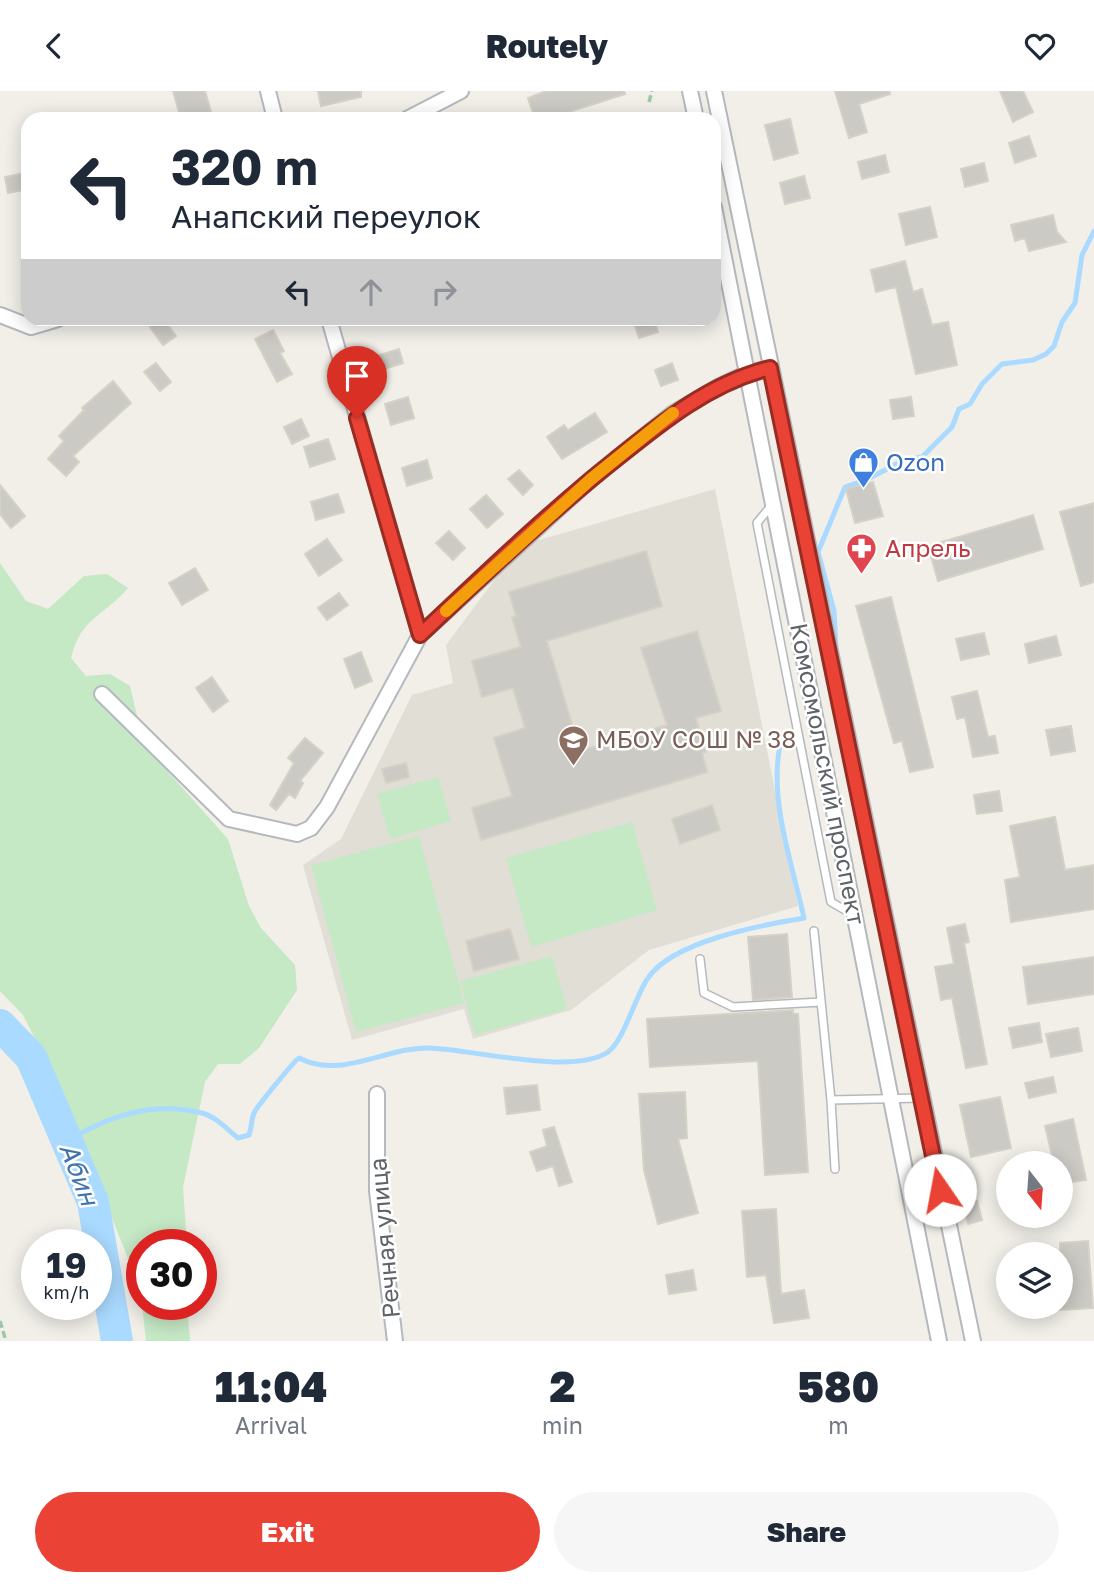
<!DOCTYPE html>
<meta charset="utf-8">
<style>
body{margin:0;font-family:"Golos Text",sans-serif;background:#f6f6f7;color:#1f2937;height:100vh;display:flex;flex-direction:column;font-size:26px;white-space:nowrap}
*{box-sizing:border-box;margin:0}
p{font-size:23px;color:#747a83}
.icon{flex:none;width:38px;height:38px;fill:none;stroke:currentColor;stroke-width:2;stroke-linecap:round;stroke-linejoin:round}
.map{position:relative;height:1250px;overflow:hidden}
.sheet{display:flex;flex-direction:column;background:#fff;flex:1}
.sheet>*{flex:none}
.top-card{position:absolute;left:21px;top:21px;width:700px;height:214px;border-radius:21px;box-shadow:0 4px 18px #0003;background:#fff;color:#1f2937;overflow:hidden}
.needle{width:46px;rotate:163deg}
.fabs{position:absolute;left:996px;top:1060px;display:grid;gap:14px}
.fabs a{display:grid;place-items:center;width:77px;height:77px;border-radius:50%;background:#fff;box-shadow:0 4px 18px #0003;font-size:35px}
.speed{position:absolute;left:21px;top:1138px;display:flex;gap:14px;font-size:35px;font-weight:700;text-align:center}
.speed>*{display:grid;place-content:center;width:91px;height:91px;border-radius:50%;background:#fff;box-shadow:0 4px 18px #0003;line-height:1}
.speed small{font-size:18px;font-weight:400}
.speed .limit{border:10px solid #d22;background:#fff;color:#111}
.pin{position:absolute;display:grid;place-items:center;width:60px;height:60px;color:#fff;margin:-72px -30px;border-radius:50% 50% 50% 0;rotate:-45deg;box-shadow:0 0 7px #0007}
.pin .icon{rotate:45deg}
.me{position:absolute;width:77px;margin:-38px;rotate:348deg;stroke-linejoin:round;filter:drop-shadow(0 0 5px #0008)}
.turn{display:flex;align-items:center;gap:24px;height:147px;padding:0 35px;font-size:32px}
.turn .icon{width:91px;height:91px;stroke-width:2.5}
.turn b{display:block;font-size:49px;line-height:60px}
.lanes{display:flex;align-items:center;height:66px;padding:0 35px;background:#0003;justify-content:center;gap:35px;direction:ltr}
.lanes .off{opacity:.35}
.eta{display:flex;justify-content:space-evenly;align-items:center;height:119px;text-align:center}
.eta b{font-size:42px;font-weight:800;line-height:49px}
.primary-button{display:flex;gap:14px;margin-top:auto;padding:14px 35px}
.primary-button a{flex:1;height:80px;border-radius:42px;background:#ea4335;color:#fff;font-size:28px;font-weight:800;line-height:80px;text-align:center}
.primary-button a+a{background:#f6f6f7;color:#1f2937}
header{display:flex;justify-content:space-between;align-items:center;height:91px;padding:0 35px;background:#fff;font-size:32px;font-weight:800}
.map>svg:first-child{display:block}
</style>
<header><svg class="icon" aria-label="back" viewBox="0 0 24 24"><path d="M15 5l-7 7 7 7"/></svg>Routely<svg class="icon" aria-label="heart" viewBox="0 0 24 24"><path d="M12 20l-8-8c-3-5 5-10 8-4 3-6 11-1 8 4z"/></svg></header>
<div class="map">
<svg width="1094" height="1250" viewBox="0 0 1094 1250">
<rect width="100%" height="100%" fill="#f1efe8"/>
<path fill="#e1ded6" d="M 715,398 L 798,815 L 649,859 L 571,919 L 473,948 L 464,918 L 352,949 L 303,774 L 341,748 L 412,604 L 453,592 L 446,554 L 501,480 L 536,450 Z"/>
<path fill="#c5e8c5" d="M 0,472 L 26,510 L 48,518 L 84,485 L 107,483 L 128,497 C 102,527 81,526 71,567 L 86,585 L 110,583 L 130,595 L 144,654 L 228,748 L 249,815 L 261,837 L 295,874 L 297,899 L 259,957 L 240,973 L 218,973 L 205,991 L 183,1096 L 187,1153 L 142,1153 L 142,1210 L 140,1198 L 64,1005 L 23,924 L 0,900 Z
M 438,686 L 451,730 L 390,748 L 377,703 Z
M 632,731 L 657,819 L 531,856 L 506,767 Z
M 419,745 L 464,912 L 356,941 L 311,774 Z
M 552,865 L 567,918 L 475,944 L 460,890 Z
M 142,1213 L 187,1213 L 190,1250 L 146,1250 Z"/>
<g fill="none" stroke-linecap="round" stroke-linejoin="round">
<path stroke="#aadaff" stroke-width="5" d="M 836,556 L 834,520 L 818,461 L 845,396 L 866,389 L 904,369 L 922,366 L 952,336 L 959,318 L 970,313 L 982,293 L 1002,273 L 1033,269 L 1046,263 L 1054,255 L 1062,231 L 1075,212 L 1082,164 L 1094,140
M 67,1050 C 109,1025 152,1010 202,1022 C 215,1025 228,1039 238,1047 L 249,1044 C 252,1036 251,1029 254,1022 C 256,1017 293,971 299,967 C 341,989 385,956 429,957 C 470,958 573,985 608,961 C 624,950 636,903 648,887 C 673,850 762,834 804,827 C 792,772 769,710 780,654"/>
<path stroke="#aadaff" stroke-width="32" d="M 0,934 L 31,966 L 93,1111 L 117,1250"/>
</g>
<path fill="#cccac5" stroke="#d6d1c6" stroke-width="2" d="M 173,0 L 205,0 L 213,28 L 181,28 Z
M 318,0 L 361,0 L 361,6 L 321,15 Z
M 546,0 L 624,0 L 625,3 L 559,24 L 560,28 L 535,28 L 528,7 Z
M 835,0 L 889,0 L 890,3 L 859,13 L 867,41 L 849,47 Z
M 1000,0 L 1023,0 L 1033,21 L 1013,31 Z
M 790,28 L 798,62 L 774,69 L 765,34 Z
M 1029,45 L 1036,65 L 1015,72 L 1009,52 Z
M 885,64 L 889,81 L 862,88 L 858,71 Z
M 984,72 L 988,90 L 965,96 L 961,78 Z
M 25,82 L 28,98 L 8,102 L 5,86 Z
M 804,85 L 810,107 L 785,113 L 780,92 Z
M 930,116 L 937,146 L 906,154 L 899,123 Z
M 1053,124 L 1057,141 L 1066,151 L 1029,160 L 1025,147 L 1015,150 L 1011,134 Z
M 905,170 L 913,201 L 922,198 L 932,234 L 948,231 L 957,274 L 916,283 L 896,196 L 876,201 L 871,179 Z
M 163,228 L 176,245 L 163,254 L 150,236 Z
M 633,228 L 654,228 L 658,241 L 639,247 Z
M 273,239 L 284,260 L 280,262 L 292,283 L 277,291 L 255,248 Z
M 399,258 L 403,272 L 381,279 L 377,265 Z
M 156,272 L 171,291 L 160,300 L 144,281 Z
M 672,272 L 678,289 L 661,295 L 655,279 Z
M 113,290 L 131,312 L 73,365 L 79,371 L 66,385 L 48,368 L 64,350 L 59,345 L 84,319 L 82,317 Z
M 408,306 L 414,327 L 391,334 L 385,313 Z
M 911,306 L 914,325 L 893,328 L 890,309 Z
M 595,322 L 607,341 L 562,368 L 547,346 L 564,334 L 568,339 Z
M 301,328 L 309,345 L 292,353 L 284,336 Z
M 328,348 L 335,368 L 310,376 L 304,356 Z
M 427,369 L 432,387 L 407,395 L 402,377 Z
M 519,379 L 533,394 L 523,404 L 508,388 Z
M 873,391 L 883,425 L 855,432 L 846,398 Z
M 0,394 L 25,425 L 11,437 L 0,423 Z
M 338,403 L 344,421 L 316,429 L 311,411 Z
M 486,404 L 503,423 L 487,437 L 470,418 Z
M 1094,412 L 1094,491 L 1081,495 L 1060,421 Z
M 1033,424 L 1043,458 L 938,490 L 928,455 Z
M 449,440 L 465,457 L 453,469 L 436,452 Z
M 327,448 L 342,469 L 319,485 L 305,463 Z
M 646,460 L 662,515 L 547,550 L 580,660 L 667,634 L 641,557 L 697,540 L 721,620 L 696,627 L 706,661 L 702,662 L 707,681 L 481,749 L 472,717 L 512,705 L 494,647 L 525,637 L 513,597 L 482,606 L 472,570 L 521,556 L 512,526 L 516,525 L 509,501 Z
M 195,477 L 208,499 L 182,514 L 169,492 Z
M 339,502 L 348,514 L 327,529 L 318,517 Z
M 891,506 L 933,676 L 910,681 L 902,650 L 894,652 L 856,515 Z
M 984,542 L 989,563 L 961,569 L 956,548 Z
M 1056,545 L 1061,564 L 1029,572 L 1025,553 Z
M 361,561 L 372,590 L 355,597 L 344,568 Z
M 212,586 L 228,610 L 213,621 L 196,597 Z
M 977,600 L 988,646 L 995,645 L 998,662 L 973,666 L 965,626 L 957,628 L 952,606 Z
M 1071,635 L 1075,660 L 1051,664 L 1046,639 Z
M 305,647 L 323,662 L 300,690 L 303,692 L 295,707 L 289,703 L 276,719 L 270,714 L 294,672 L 288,667 Z
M 406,672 L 409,686 L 386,692 L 382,678 Z
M 999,700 L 1002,720 L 977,723 L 974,704 Z
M 712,714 L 720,739 L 680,753 L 672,728 Z
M 1055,726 L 1065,779 L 1094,774 L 1094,818 L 1011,831 L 1005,789 L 1020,786 L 1010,735 Z
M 965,833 L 969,851 L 964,852 L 987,973 L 966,977 L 952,907 L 941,909 L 935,876 L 954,873 L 947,837 Z
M 510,838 L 519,868 L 474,880 L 466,850 Z
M 787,843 L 792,906 L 753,909 L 748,846 Z
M 1094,866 L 1094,903 L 1028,913 L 1023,876 Z
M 793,919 L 793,923 L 798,923 L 808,1081 L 765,1084 L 758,970 L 650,976 L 647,928 Z
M 1039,932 L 1042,951 L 1013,957 L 1009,937 Z
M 1078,937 L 1082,960 L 1051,966 L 1046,943 Z
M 1053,986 L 1056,1001 L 1029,1007 L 1025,992 Z
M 537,994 L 540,1019 L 507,1023 L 504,997 Z
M 685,1001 L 687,1047 L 678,1048 L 698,1122 L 658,1133 L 644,1079 L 639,1003 Z
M 1000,1006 L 1011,1057 L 971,1066 L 960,1014 Z
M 1073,1028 L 1086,1089 L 1060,1093 L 1060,1073 L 1054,1073 L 1045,1035 Z
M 554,1036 L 572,1091 L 559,1095 L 553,1075 L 537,1080 L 530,1061 L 547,1055 L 543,1039 Z
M 977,1110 L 982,1129 L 968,1133 L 963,1114 Z
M 776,1118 L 781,1203 L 804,1199 L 809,1227 L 774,1232 L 766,1184 L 747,1186 L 742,1120 Z
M 1088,1150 L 1093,1217 L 1060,1219 L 1060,1152 Z
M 693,1179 L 696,1199 L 669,1203 L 666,1184 Z"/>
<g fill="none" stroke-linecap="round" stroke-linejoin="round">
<defs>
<path id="lane" d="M 771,415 L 757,432 L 831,811 L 852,823
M 814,840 L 831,1009
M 700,868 L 704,902 L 733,916 L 821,911
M 835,1078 L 831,1009 L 921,1007"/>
<path id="street" d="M 268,0 L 275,28
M 690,0 L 696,28
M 714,0 L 973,1250
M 407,28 L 461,0
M 714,116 L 939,1250
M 0,224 L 31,236 L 58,228
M 329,228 L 420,544
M 102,603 L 229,728 L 297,743 L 311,737 L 327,716 L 420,544 L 591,388 L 672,323 L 718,296 L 748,282 L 770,277
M 377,1003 L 377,1100 L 395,1250"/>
</defs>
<use href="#lane" stroke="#b5b8bc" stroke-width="10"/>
<use href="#street" stroke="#b5b8bc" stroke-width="18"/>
<path stroke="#9cc7a9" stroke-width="3.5" stroke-dasharray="7 3.5" stroke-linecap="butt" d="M 649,11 L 652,0
M 0,1230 L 6,1250"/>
<use href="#lane" stroke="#fff" stroke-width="7"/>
<use href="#street" stroke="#fff" stroke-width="14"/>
</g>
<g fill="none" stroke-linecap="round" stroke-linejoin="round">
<defs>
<path id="route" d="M 357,327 L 420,544 C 484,484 547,423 615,369 C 662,331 710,292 770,277 L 940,1099"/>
</defs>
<use href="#route" stroke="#982c22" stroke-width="18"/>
<use href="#route" stroke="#ea4335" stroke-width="12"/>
<path stroke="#f59e0b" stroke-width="12" d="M 446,520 L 591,388 L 673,322"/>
</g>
<defs>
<symbol id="shop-pin" viewBox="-11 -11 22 30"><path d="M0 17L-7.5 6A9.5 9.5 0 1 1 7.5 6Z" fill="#3f7fe0" stroke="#fff"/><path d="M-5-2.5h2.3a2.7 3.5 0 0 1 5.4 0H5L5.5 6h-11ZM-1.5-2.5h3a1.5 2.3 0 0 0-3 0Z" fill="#fff"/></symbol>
<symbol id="pharmacy-pin" viewBox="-11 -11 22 30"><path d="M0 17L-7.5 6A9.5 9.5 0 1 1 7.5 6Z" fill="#e0444e" stroke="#fff"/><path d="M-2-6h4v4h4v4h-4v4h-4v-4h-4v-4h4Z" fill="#fff"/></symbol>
<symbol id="school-pin" viewBox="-11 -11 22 30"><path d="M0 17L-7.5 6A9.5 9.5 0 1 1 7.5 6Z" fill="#8d6e63" stroke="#fff"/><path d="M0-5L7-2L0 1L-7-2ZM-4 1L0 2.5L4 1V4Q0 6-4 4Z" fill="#fff"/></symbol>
</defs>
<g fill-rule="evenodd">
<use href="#shop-pin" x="846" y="354" width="35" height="47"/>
<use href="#pharmacy-pin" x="844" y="440" width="35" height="47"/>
<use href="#school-pin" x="556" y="632" width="35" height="47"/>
</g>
<g text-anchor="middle" stroke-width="5" stroke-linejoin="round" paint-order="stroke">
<g font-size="24" fill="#366cbe" stroke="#fff" text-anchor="start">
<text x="886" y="380">Ozon</text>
</g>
<g font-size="24" fill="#be3a42" stroke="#fff" text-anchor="start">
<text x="885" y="466">Апрель</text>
</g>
<g font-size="24" fill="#785e54" stroke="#fff" text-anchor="start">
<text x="596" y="657">МБОУ СОШ № 38</text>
</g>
<g font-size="24" fill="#5f6368" stroke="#fff">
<text transform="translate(827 683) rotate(79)" y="8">Комсомольский проспект</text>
<text transform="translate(385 1147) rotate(-95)" y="8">Речная улица</text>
</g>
<g font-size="26" font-style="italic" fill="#4174aa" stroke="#fff">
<text transform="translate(79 1083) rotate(69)" y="9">Абин</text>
</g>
</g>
</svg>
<div class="fabs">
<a><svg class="needle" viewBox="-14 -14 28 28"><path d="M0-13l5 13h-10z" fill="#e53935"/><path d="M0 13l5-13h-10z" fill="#747a83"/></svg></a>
<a><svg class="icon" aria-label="layers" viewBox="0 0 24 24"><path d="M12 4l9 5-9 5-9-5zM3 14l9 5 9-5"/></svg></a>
</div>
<div class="speed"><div>19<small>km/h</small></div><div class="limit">30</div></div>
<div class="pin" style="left:357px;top:327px;background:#d93025"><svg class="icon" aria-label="arrive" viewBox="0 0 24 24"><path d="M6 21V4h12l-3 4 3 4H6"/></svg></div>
<svg class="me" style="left:940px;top:1099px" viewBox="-20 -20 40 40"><circle r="19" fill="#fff"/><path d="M0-13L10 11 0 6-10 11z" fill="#ea4335"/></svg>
<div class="top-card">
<div class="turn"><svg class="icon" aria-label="left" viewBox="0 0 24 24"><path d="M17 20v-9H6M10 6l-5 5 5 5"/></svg><div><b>320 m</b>Анапский переулок</div></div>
<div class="lanes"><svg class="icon" aria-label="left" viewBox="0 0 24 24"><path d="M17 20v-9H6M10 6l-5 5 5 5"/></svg><svg class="icon off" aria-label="ahead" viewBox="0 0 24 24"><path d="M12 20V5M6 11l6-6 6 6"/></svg><svg class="icon off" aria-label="right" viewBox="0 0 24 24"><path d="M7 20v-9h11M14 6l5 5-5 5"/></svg></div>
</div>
</div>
<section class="sheet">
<div class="eta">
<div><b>11:04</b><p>Arrival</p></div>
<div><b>2</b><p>min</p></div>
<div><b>580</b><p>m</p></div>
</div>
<div class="primary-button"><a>Exit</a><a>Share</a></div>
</section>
